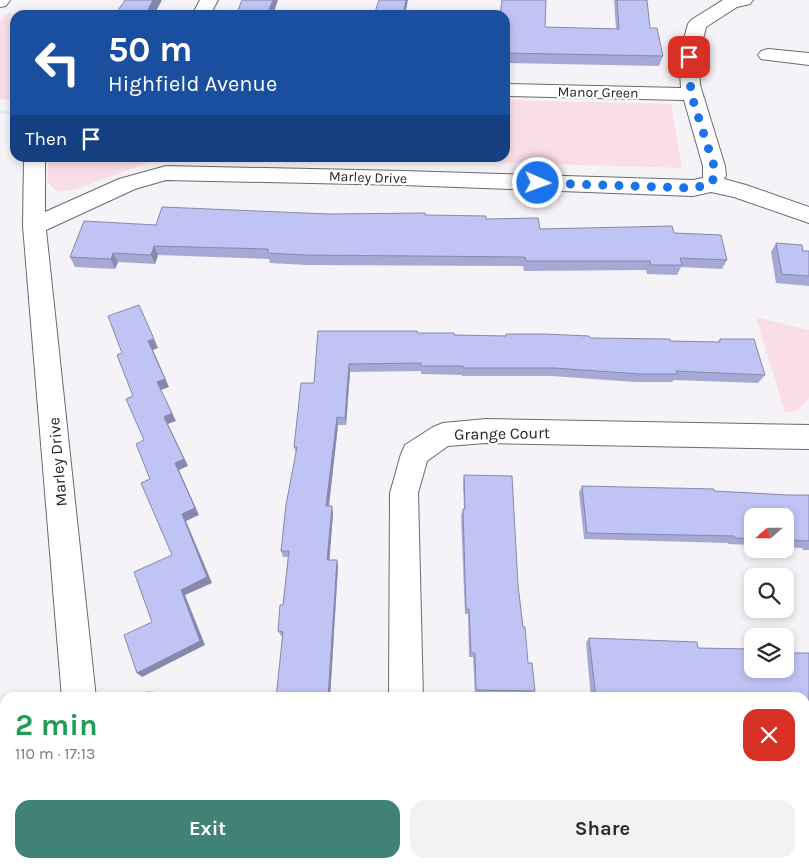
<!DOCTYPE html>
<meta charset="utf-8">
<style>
body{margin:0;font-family:Karla,sans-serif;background:#f2f2f3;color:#2b2b33;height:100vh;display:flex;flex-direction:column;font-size:19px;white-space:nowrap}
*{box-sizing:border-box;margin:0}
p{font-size:16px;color:#7c7c81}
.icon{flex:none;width:28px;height:28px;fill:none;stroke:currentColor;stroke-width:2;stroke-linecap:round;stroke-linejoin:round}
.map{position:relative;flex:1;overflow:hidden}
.drawer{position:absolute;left:0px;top:692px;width:810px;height:176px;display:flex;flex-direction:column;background:#fff;border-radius:15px 15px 0 0;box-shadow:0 2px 8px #0003}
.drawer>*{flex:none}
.guide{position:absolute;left:10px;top:10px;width:500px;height:152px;border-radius:15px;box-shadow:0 2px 8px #0003;background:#1a4fa0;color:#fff;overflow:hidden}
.needle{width:32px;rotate:249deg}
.controls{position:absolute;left:744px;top:508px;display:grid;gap:10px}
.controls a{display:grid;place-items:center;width:50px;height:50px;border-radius:10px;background:#fff;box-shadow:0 2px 8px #0003;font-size:25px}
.pin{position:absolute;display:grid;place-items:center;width:42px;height:42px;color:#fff;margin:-21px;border-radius:10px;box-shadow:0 2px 8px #0006}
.me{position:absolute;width:55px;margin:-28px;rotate:92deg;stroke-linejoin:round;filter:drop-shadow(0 0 4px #0008)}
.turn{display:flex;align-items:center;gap:18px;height:105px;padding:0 15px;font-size:22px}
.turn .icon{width:65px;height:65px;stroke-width:2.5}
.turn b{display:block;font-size:35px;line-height:42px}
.then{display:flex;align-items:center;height:48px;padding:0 15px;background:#0003;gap:10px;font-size:19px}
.round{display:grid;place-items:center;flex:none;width:52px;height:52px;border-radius:15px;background:#f2f2f3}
.head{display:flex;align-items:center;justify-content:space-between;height:85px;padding:0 15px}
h1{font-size:30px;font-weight:700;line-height:38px;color:#1e9e55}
.button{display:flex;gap:10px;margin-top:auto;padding:10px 15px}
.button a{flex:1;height:58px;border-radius:15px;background:#408376;color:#fff;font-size:20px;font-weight:700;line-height:58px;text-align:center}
.button a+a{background:#f2f2f3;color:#2b2b33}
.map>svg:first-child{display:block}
</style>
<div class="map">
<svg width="809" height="868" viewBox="0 0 809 868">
<rect width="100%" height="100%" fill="#f5f3f7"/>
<path fill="#fadee6" d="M 6,13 L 29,15 L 15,15 L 15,100 L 0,99 L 0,22 Z
M 505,100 L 671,104 L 682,168 L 355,158 L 505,158 Z
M 49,158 L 160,158 L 75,190 L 56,191 L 47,181 Z
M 756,317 L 809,330 L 809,399 L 796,410 L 785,413 Z"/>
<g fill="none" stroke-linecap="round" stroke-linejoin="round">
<defs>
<path id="minor" d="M 0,0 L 10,0 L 6,6 L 0,7 Z
M 200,0 L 218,0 L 210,15 L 192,15 Z
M 723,0 L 753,0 L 750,4 L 737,7 L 706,27 L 699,57 L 700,85 L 725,166 L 726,175 L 724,179 L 746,185 L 809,207 L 809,223 L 734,197 L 711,192 L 693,196 L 403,185 L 166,180 L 135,189 L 46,230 L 96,698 L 62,698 L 23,226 L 24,158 L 45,158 L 45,212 L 119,179 L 166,166 L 403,171 L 693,180 L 703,178 L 703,166 L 684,100 L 505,96 L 505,84 L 681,88 L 679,57 L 688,24 L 691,20 Z
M 768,49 L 809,53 L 809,65 L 761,59 L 758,55 L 761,51 Z
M 486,419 L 809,425 L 809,449 L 486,443 L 448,446 L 427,461 L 418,493 L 423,698 L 389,698 L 390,493 L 401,454 L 405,445 L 433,427 L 443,423 Z
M 805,766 L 809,766 L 809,802 L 805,802 Z
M 5,824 L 5,860 L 0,862 L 0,826 Z"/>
</defs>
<use href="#minor" stroke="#6c6a6e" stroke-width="2"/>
<path stroke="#b5b4b7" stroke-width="2.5" stroke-dasharray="0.5 2.5" stroke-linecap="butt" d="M 0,112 L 15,113"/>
<use href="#minor" fill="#fff" fill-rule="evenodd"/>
</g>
<path fill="#a5a9d3" d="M 614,0 L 647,0 L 650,28 L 663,56 L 659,66 L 505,63 L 505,15 L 545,27 L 616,29 Z
M 328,214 L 425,215 L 486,219 L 540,229 L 674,233 L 727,260 L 722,269 L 681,267 L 677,275 L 647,274 L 646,270 L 524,271 L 523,266 L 306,265 L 270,263 L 269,259 L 158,255 L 155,264 L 118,262 L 115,269 L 75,267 L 70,257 L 156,225 Z
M 776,243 L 803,251 L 809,251 L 809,286 L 776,283 L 771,252 Z
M 318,331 L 417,333 L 454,335 L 506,336 L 506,334 L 590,338 L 670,341 L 718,342 L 720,339 L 765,375 L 758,383 L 674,380 L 672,382 L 635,382 L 552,376 L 462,376 L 462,375 L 421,374 L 421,371 L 350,372 L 346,425 L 338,425 L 329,506 L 333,513 L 329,560 L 338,566 L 330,698 L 276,698 L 283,636 L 281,636 L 278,631 L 283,605 L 288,557 L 283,557 L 281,551 L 296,453 L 294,447 L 314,383 Z
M 464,475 L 518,585 L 523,627 L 528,663 L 535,691 L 532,695 L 475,694 L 473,657 L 469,657 L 468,614 L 465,614 L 461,516 L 463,509 L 464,509 L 463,482 Z
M 582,486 L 714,491 L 788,495 L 809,495 L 809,550 L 803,550 L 802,548 L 785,547 L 785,516 L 752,516 L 752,545 L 728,544 L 728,543 L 584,539 L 579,492 Z
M 589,638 L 698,648 L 791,653 L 809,653 L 809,714 L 805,714 L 805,698 L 591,698 L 586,643 Z"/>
<path fill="#8689ac" d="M 153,0 L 162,0 L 154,15 L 145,15 Z
M 273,0 L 278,0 L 273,15 L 267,15 Z
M 406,0 L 408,0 L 405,15 L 403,15 Z
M 154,246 L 158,255 L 155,264 L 151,255 Z
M 113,253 L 118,262 L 115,269 L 111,259 Z
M 139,305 L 158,348 L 153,350 L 169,387 L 161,390 L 176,421 L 168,424 L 188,466 L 179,470 L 199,515 L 186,521 L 212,583 L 185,595 L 205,645 L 142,677 L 137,673 L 181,590 L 182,514 L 175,463 L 164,417 L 148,341 Z
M 349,364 L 350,372 L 346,425 L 345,418 Z
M 337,417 L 338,425 L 328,513 L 326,506 Z
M 332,506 L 333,513 L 329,566 L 327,560 Z
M 337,560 L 338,566 L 330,698 L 328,698 Z
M 184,694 L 189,697 L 184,698 Z"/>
<path fill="#c0c4f5" stroke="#8689ac" d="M 125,0 L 153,0 L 145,15 L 115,15 Z
M 242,0 L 273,0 L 267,15 L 236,15 Z
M 379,0 L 406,0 L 403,15 L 374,15 Z
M 502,0 L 546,0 L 545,27 L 619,29 L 617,0 L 647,0 L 650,28 L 657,28 L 663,56 L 505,53 L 505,15 L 500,15 Z
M 162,207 L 328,214 L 425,213 L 425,215 L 486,216 L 486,219 L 538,218 L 540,229 L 672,226 L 674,233 L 721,235 L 727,260 L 680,258 L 682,265 L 651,265 L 650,261 L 526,261 L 525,257 L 305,255 L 268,253 L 268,249 L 154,246 L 151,255 L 113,253 L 111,259 L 70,257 L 84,221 L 156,225 Z
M 776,243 L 802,245 L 803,251 L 809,251 L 809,276 L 782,274 Z
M 139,305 L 154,339 L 148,341 L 165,379 L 157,382 L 172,413 L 164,417 L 184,459 L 175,463 L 195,508 L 182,514 L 207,577 L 181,590 L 200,641 L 137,673 L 124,635 L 152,622 L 134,572 L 172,555 L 141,483 L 150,479 L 136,444 L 144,440 L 126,399 L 133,396 L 117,355 L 122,353 L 108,316 Z
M 318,331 L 417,331 L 417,333 L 454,333 L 454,335 L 506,336 L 506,334 L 544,334 L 589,336 L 590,338 L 670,339 L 670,341 L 720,342 L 720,339 L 754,339 L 765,375 L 676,371 L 677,374 L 640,374 L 554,368 L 463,368 L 463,366 L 421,366 L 421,363 L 349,364 L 345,418 L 337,417 L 326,506 L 332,506 L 327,560 L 337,560 L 328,698 L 276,698 L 283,632 L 278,631 L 280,605 L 283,605 L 289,551 L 281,551 L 286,505 L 297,447 L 294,447 L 301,383 L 314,383 Z
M 464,475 L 512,476 L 518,585 L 523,627 L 525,627 L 528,663 L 532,663 L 535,691 L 476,690 L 475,653 L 471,653 L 469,609 L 466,609 L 463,509 L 465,509 Z
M 582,486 L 714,489 L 714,491 L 788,495 L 809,495 L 809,541 L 785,540 L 785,516 L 752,516 L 752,539 L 735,538 L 734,536 L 587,533 Z
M 589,638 L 697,642 L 698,648 L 749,649 L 749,651 L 752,651 L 752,669 L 785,669 L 785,651 L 791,652 L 791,653 L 809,653 L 809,711 L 805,711 L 805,698 L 596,697 Z
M 147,692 L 184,694 L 184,698 L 146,698 Z"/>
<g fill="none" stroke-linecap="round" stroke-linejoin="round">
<path stroke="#1a73e8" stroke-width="9" stroke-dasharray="0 16.2" d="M 538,183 L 693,188 L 711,184 L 715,175 L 714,166 L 691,94 L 689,57"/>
</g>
<g text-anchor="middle" stroke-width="4.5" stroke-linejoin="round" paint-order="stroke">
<g font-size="14" fill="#252426" stroke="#fff">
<text transform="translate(598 92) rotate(1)" y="5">Manor Green</text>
<text transform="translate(368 177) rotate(2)" y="5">Marley Drive</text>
</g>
<g font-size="16" fill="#252426" stroke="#fff">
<text transform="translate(502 433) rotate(-1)" y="6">Grange Court</text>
<text transform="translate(57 462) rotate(-95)" y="6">Marley Drive</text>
</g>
</g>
</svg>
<div class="controls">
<a><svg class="needle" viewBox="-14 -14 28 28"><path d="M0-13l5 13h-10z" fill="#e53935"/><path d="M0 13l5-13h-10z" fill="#7c7c81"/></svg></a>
<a><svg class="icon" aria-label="search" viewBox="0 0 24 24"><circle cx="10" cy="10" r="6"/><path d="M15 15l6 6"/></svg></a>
<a><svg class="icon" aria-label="layers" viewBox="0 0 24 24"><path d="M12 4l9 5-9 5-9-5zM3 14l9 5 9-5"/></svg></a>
</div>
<div class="pin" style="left:689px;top:57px;background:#d93025"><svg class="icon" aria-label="arrive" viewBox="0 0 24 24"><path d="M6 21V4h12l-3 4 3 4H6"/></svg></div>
<svg class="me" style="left:538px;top:183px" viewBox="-20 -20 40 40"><circle r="17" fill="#1a73e8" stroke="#fff" stroke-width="3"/><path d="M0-11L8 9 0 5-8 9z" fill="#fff"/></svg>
<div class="guide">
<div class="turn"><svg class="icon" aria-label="left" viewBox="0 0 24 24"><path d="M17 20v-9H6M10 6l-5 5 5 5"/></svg><div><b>50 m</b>Highfield Avenue</div></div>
<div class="then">Then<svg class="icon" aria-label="arrive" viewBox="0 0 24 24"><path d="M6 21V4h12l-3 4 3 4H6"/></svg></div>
</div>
<section class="drawer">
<div class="head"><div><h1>2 min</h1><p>110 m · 17:13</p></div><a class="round" style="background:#d93025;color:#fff"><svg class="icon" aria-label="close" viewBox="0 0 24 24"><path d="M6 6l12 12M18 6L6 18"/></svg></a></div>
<div class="button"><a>Exit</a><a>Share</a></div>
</section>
</div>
